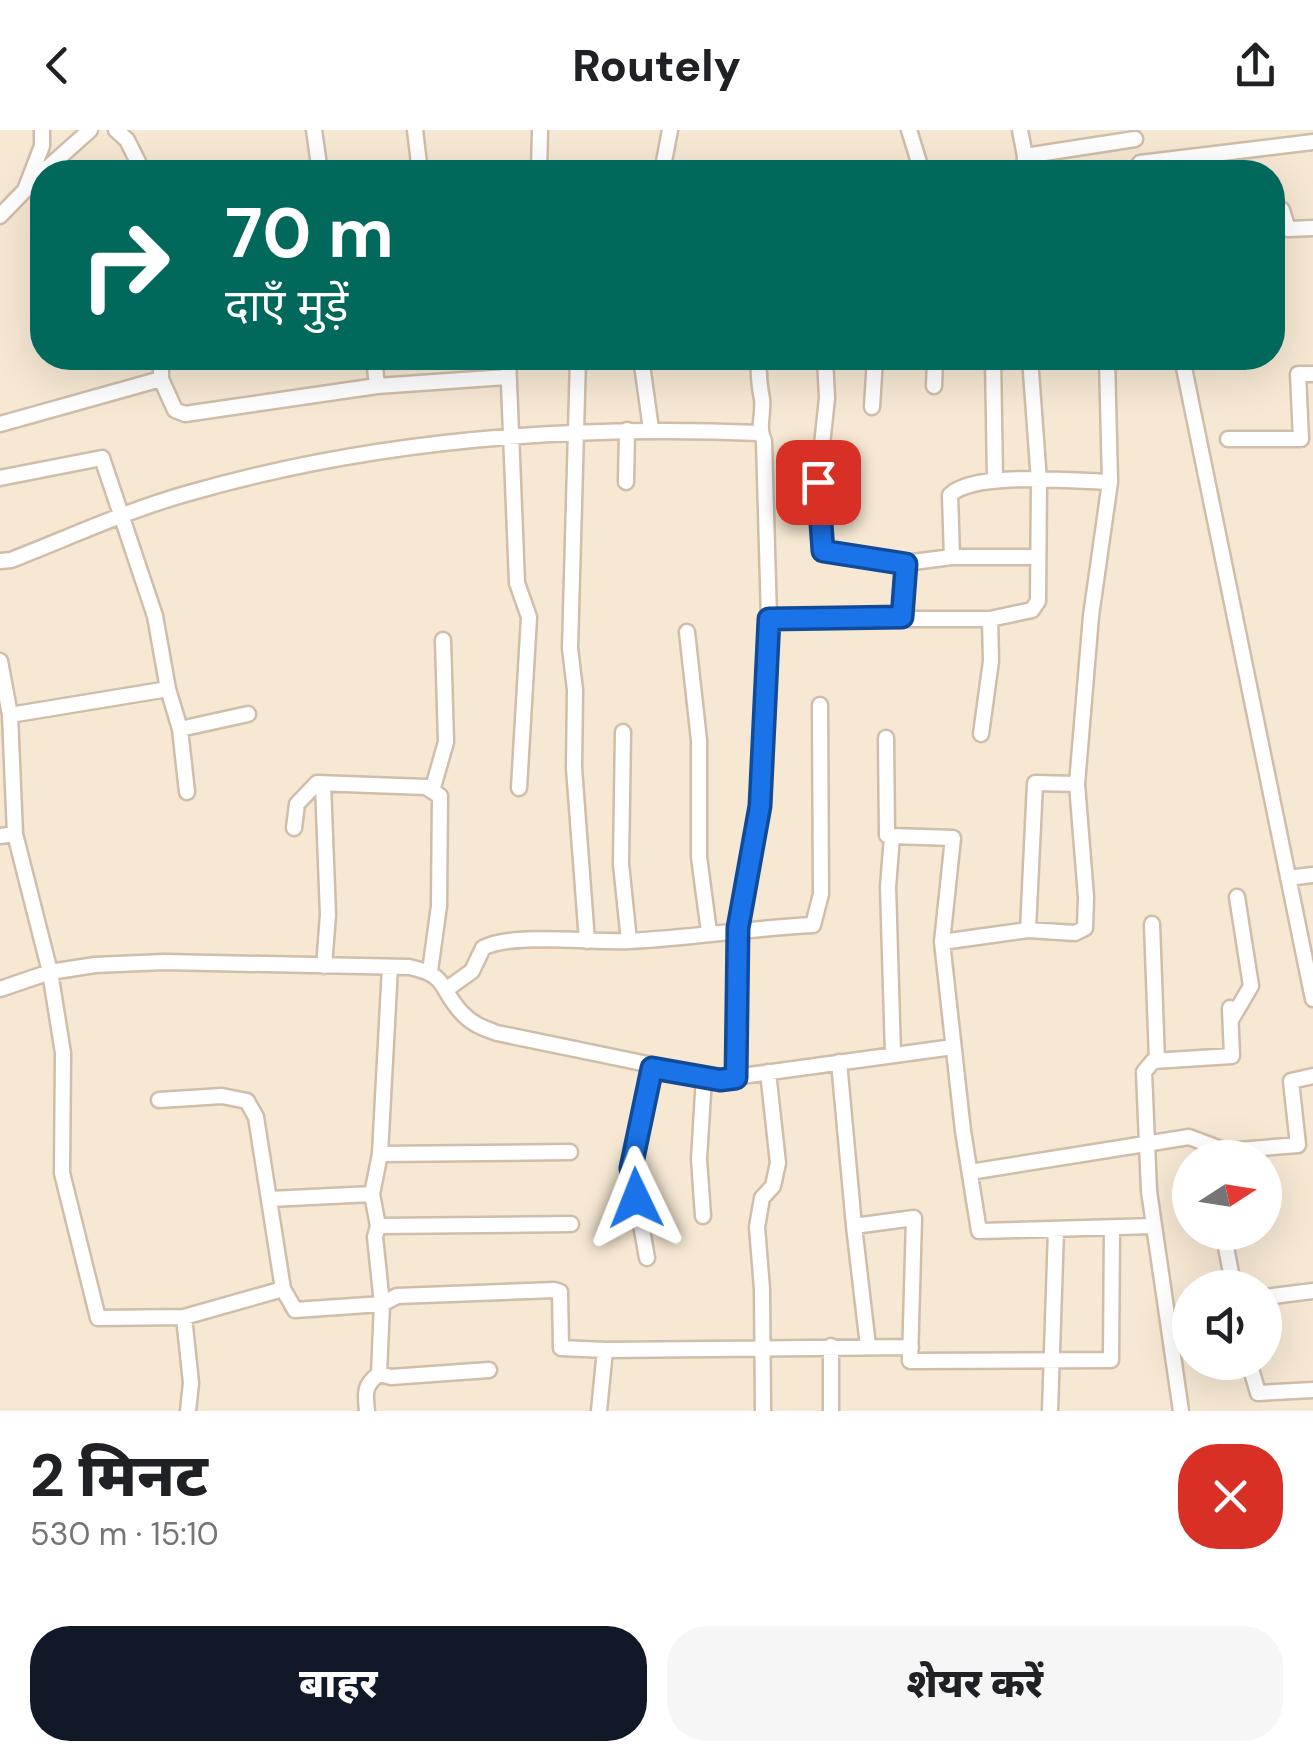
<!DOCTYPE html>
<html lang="hi">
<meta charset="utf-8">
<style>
body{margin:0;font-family:"DM Sans","Noto Sans Devanagari",sans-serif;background:#f6f6f6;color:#202124;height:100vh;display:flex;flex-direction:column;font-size:38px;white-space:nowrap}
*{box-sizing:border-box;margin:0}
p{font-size:32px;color:#757577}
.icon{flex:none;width:55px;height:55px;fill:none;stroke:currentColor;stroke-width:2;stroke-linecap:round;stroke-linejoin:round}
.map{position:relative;height:1281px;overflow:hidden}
.side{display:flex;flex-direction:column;background:#fff;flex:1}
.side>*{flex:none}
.banner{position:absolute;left:30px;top:30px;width:1255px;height:210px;border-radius:40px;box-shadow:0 10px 40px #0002;background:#00695c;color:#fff;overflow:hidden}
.needle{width:65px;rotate:78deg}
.buttons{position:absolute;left:1172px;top:1010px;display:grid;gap:20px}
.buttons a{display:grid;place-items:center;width:110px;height:110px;border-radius:50%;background:#fff;box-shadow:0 10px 40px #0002;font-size:50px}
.pin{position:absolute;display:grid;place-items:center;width:85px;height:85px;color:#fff;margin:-42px;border-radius:20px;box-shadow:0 5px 15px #0006}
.me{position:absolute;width:110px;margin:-55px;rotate:358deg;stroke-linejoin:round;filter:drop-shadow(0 0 8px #0008)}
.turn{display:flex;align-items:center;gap:35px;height:210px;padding:0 30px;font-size:45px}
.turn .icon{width:130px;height:130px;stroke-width:2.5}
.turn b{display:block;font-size:70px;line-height:85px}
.round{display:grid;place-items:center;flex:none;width:105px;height:105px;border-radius:40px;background:#f6f6f6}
.headline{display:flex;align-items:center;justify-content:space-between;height:170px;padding:0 30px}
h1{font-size:60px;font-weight:800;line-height:75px}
.cta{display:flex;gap:20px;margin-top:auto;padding:20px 30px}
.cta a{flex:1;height:115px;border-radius:40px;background:#111827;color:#fff;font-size:40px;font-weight:800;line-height:115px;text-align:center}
.cta a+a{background:#f6f6f6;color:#202124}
header{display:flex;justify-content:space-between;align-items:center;height:130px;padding:0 30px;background:#fff;font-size:45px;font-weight:800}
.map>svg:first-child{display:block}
</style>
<header><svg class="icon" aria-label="back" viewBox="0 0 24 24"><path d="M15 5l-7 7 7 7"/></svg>Routely<svg class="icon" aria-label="share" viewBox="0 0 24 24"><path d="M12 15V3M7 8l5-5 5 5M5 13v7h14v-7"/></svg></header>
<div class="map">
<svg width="1313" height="1281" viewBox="0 0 1313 1281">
<rect width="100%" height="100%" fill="#fef5e6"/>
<path fill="#f6e8d3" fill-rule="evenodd" d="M 0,0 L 1313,0 L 1313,1281 L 0,1281 ZM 42,42 L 1272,42 L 1272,228 L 42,228 ZM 1190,1028 L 1265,1028 L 1265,1102 L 1190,1102 ZM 1190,1158 L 1265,1158 L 1265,1232 L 1190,1232 Z"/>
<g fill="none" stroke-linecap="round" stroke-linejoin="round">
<defs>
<path id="minor" d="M 116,0 L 127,10 L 143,42
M 314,0 L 320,42
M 415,0 L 420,42
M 909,0 L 922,42
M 1020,0 L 1025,26 L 1024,42
M 1025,26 L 1135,9
M 1140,33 L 1313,12
M 43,42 L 90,0
M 539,42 L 540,0
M 662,42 L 670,0
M 25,60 L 42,16 L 42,0
M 1272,78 L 1282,80 L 1288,99 L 1313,98
M 0,86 L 31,54
M 161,228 L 161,249 L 175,280 L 185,284 L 377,256 L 506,247
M 374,228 L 377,256
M 508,228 L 517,453 L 529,487 L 519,658
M 578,228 L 570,518 L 575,560 L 574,638 L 587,811
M 641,228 L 651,299
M 825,228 L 827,268 L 818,352 L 823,421 L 905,433 L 952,427 L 1037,427
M 993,228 L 995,350
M 1182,228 L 1313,869
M 934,256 L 935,228
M 872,277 L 875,228
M 0,294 L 161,249
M 1228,309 L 1301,309 L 1298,244 L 1313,244
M 0,348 L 102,328 L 155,486 L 168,559 L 180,599 L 187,662
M 626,352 L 627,300
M 952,427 L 950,365 C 974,341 1074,351 1110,352
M 0,431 L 11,430 C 70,407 128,380 189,363 C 373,310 569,295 760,303
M 902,487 L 905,433
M 769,489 L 990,489 L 991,531 L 981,604
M 990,489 L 1032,480 L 1038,471 L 1039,351 L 1030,228
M 687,502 L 699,610 L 699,727 L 709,802
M 0,531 L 10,585 L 15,704 L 50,842 L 63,923 L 62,1043 L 98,1188 L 184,1187 L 283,1159
M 10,585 L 168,559
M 180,599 L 248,584
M 623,602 L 621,734 L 629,811
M 886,608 L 887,705 L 892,706
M 323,654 L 328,785 L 324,836
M 432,661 L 446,612 L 443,510
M 294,698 L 297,674 L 317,653 L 426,657 L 440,666 L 439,776 L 430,841
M 0,706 L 15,704
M 1288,748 L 1313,745
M 1152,794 L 1157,931
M 1028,800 L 1035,653 L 1077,654
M 942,812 L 1028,800 L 1075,803 L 1085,798 L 1086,767 L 1077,654 L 1091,486 L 1110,352 L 1107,228
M 0,859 L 50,842 L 95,835 L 164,832 L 409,837 C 449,845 439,859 462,883 C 472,894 483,898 497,903 L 720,949 L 953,917
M 447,859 L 472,841 L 483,818 C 511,802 593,813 629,811 C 690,808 751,798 813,795 L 821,764 L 820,575
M 1231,890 L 1251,856 L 1237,767
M 893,924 L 888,757 L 892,706 L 953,708 L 942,812 L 963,1001 L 979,1101 L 1153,1096
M 839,932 L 854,1096 L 914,1088 L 910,1231 L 1111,1230 L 1112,1099
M 736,948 L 738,799 L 760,675 L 769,489 L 764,311 C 757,297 764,284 762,269 C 759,254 758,243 759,228
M 159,970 L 222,966 L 247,971 L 256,987 L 283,1159 L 295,1180 L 382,1174 L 397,1166 L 554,1160 L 560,1162 L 561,1218 L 605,1220
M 380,1024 L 570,1022
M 970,1042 L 1189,1007 L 1226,1021 L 1298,1015 L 1291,951 L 1313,946
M 271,1069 L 372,1064
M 703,1086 L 699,1029 L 704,947
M 378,1096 L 571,1094
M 854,1096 L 868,1216
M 1223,1102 L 1234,1158
M 647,1128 L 631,1038 L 652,937
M 1265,1167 L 1313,1161
M 184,1187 L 191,1253 L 188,1281
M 1249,1232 L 1258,1263 L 1313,1260
M 379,1244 L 391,1247 L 489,1240
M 367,1281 C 365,1263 364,1255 379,1244 L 382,1174 L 375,1107 L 378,1096 L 372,1064 L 380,1024 L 390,837
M 599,1281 L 605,1220 L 911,1217
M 763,1281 L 762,1159 L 757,1097 L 762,1068 L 773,1056 L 778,1033 L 768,942
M 831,1281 L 831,1216
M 1050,1281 L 1056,1100
M 1181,1281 L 1149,1061 L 1144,942 L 1153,931 L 1232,926 L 1230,878"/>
</defs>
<use href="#minor" stroke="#d0bdaa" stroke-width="19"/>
<use href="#minor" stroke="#fff" stroke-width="14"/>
</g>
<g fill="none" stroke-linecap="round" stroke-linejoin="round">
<defs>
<path id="route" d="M 636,1068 L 631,1038 L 652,938 L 720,950 L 736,948 L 738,798 L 760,676 L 769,489 L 902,487 L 906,434 L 823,421 L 818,352"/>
</defs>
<use href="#route" stroke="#114b97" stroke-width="25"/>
<use href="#route" stroke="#1a73e8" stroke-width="18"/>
</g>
</svg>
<div class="buttons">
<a><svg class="needle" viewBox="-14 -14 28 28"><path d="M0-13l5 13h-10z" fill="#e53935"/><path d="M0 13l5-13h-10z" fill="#757577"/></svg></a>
<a><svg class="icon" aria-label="sound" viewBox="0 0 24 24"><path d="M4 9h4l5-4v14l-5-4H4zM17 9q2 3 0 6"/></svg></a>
</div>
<div class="pin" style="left:818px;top:352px;background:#d93025"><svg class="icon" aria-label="arrive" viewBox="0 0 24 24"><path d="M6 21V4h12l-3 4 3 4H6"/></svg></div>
<svg class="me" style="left:636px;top:1068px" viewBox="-20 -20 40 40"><path d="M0-17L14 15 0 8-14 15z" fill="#1a73e8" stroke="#fff" stroke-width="4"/></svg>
<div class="banner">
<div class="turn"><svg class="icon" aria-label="right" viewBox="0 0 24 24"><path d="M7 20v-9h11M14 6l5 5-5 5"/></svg><div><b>70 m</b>दाएँ मुड़ें</div></div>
</div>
</div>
<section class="side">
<div class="headline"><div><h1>2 मिनट</h1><p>530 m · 15:10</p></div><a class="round" style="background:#d93025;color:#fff"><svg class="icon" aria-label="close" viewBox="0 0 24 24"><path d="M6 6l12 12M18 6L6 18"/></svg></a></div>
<div class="cta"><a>बाहर</a><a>शेयर करें</a></div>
</section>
